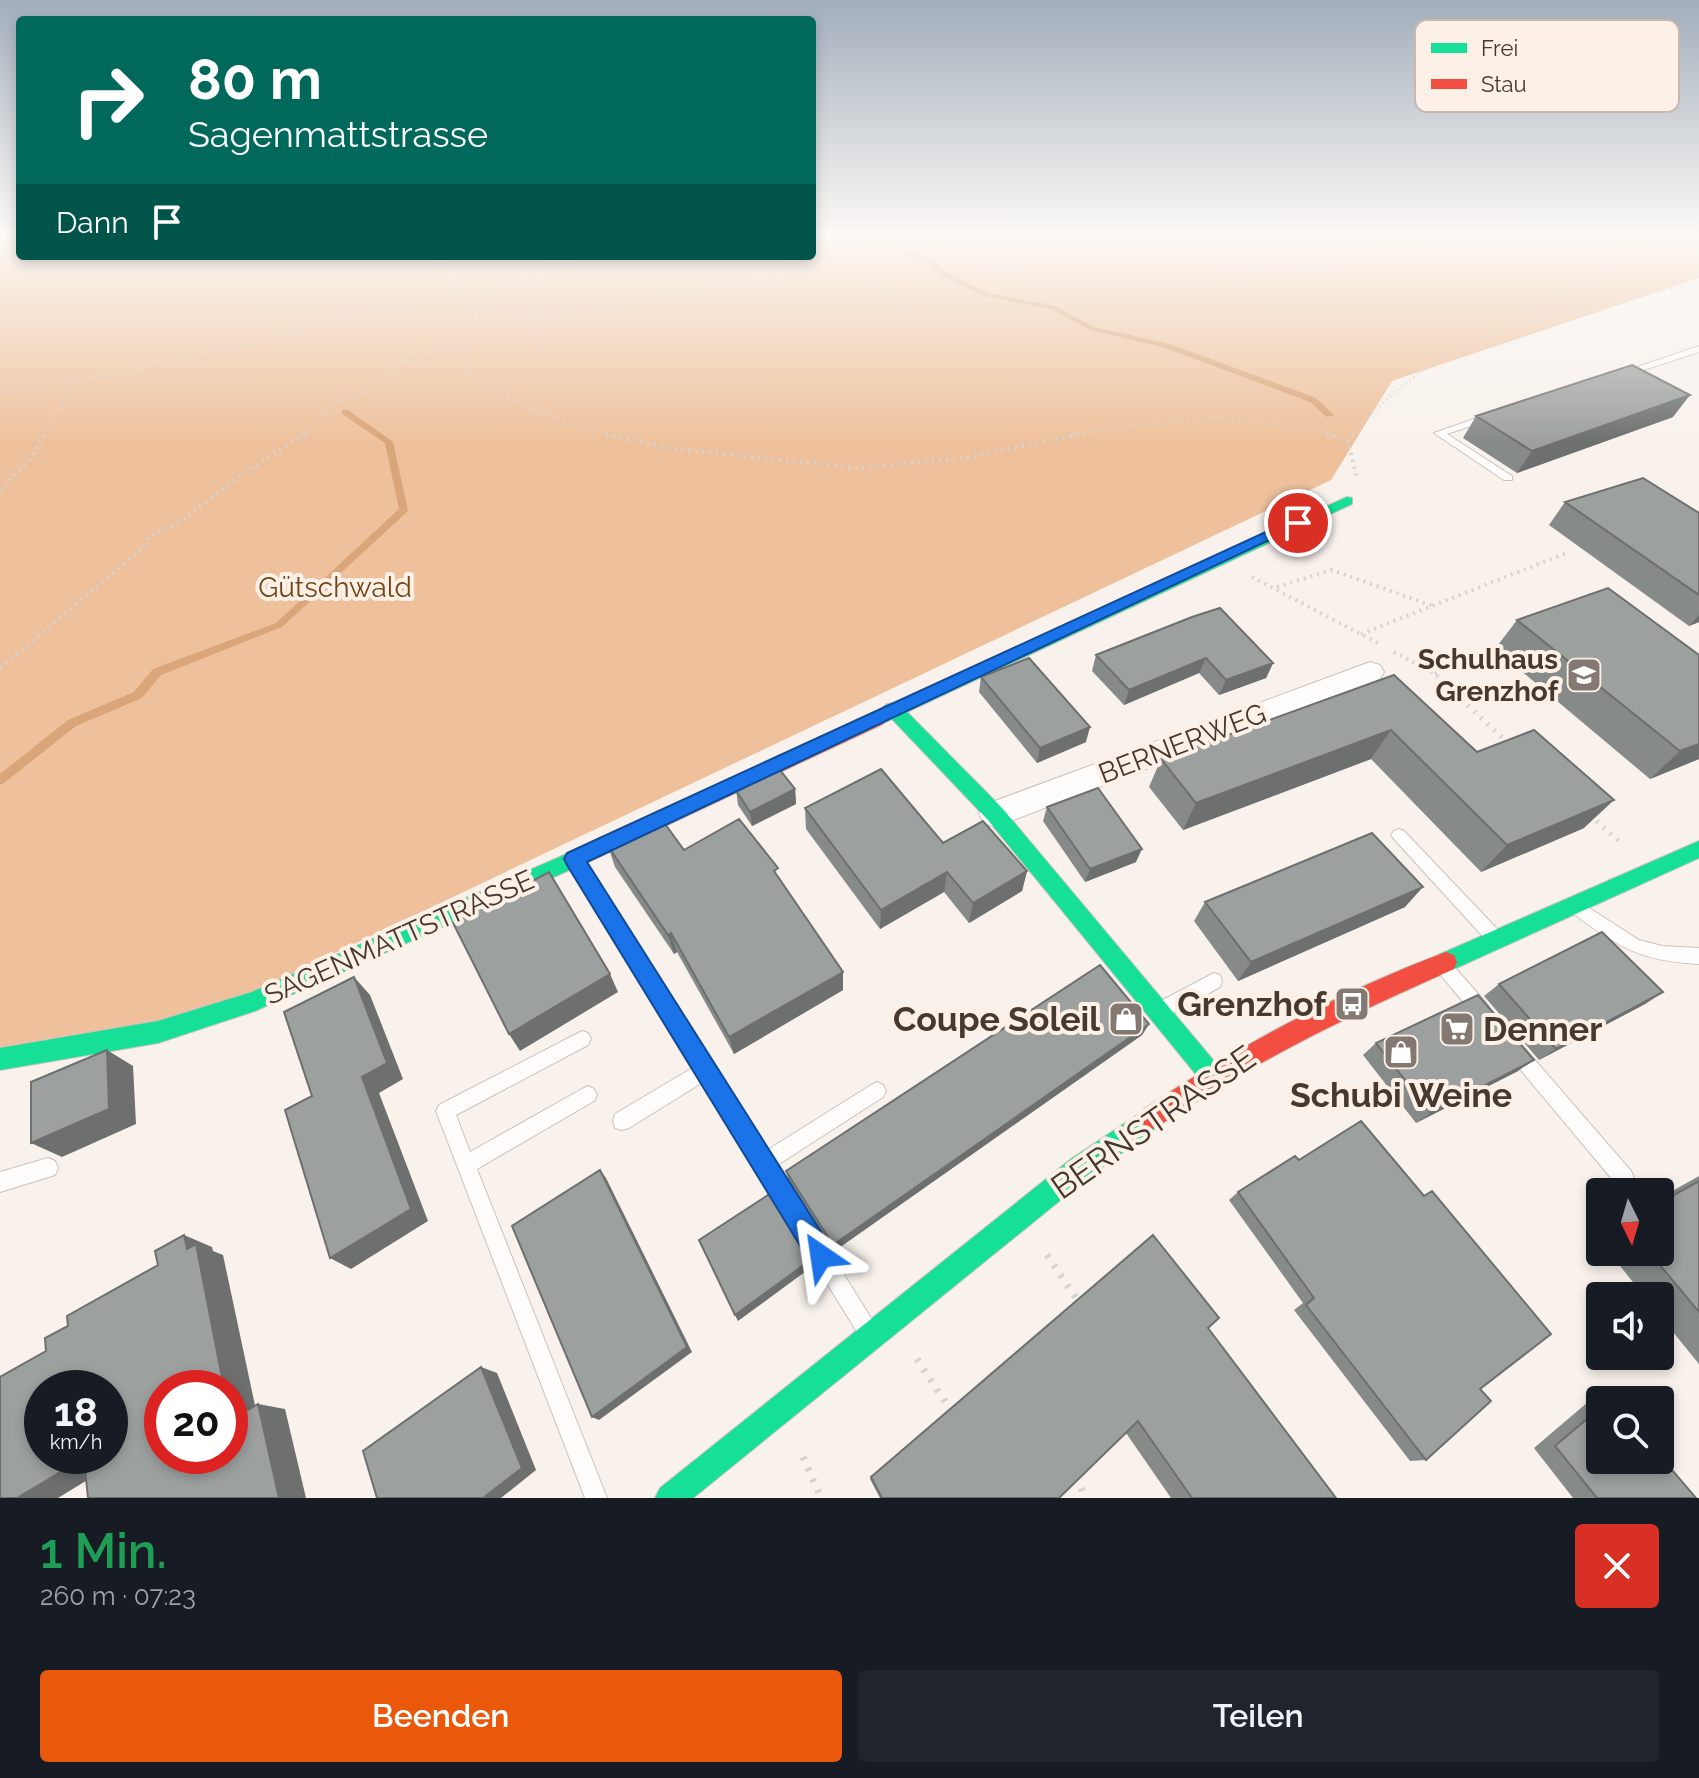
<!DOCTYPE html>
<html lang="de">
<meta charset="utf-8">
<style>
body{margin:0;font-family:Raleway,sans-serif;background:#20242c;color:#f1f3f6;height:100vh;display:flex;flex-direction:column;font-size:30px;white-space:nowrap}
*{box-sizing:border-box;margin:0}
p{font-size:26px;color:#9ea1a6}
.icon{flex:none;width:44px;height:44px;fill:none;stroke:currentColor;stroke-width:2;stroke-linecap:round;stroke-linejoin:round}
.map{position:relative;height:1498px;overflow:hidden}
.drawer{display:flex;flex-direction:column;background:#171b24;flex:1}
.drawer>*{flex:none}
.banner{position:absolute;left:16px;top:16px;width:800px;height:244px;border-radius:8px;box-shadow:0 4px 12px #0003;background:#00695c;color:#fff;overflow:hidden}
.needle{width:52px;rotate:175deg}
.buttons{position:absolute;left:1586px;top:1178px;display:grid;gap:16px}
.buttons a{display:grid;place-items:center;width:88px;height:88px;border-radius:8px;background:#171b24;box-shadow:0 4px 12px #0003;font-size:40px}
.speed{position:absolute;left:24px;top:1370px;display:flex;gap:16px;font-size:40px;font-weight:700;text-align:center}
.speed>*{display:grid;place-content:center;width:104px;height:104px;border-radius:50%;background:#171b24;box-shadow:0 4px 12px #0003;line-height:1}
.speed small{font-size:20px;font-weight:400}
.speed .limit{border:12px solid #d22;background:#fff;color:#111}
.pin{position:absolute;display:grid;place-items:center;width:68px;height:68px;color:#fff;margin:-34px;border:4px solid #fff;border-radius:50%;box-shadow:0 2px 8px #0007}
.me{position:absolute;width:88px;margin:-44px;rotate:328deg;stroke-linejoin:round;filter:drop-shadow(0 0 6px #0008)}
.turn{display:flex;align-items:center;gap:28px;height:168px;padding:0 40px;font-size:36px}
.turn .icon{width:104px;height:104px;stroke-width:2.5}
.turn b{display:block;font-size:56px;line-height:68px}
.then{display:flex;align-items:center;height:76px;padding:0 40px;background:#0003;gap:16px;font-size:30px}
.round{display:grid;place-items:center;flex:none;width:84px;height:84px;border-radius:8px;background:#20242c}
.headline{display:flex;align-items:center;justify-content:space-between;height:136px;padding:0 40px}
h1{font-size:48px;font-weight:600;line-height:60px;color:#1e9e55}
.primary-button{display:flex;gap:16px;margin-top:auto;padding:16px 40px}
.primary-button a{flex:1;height:92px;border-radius:8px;background:#ea580c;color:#fff;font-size:32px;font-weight:600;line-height:92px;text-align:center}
.primary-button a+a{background:#20242c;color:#f1f3f6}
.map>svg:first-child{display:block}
</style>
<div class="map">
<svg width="1699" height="1498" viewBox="0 0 1699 1498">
<rect width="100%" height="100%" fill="#f8f1ec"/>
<path fill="#eec19c" d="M 0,234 L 20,234 L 20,256 L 812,256 L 812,234 L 1699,234 L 1699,278 L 1392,381 L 1331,480 L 154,1039 L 0,1051 Z"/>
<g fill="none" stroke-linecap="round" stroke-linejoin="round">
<path fill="#daa578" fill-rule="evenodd" d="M 900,234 L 906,234 L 898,248 L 894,248 Z
M 910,252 L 930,257 L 946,273 L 988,293 L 1055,306 L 1094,327 L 1170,344 L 1316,398 L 1334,415 L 1327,417 L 1310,402 L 1165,348 L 1090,330 L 1051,309 L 984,296 L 942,275 L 926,259 L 908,255 L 907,254 Z
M 342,410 L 348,410 L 393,442 L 408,510 L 407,512 L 282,627 L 161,675 L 142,698 L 76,726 L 4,783 L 0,785 L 0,774 L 68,720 L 134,692 L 153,669 L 276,623 L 399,509 L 385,443 L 342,414 Z"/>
<defs>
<path id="lane" d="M 1699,346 L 1699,352 L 1625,376 L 1617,374 Z
M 1488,414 L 1493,417 L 1492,419 L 1447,434 L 1512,476 L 1512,480 L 1504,480 L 1434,433 Z
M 1399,829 L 1404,831 L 1499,931 L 1501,936 L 1499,941 L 1493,943 L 1487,941 L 1394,839 L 1391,835 L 1394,831 Z
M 575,853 L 580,855 L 766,1151 L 871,1085 L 877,1082 L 883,1085 L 886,1091 L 883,1097 L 776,1166 L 871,1318 L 874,1325 L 871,1332 L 864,1335 L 857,1332 L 703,1082 L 629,1128 L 622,1130 L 615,1128 L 613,1121 L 615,1114 L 694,1067 L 570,865 L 567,860 L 570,855 Z
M 1580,902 L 1639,940 L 1662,946 L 1699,948 L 1699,964 C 1642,961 1619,948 1574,914 L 1572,909 L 1574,904 Z
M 1445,960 L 1451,963 L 1487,1004 L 1490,1010 L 1487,1016 L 1481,1018 L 1475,1016 L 1439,973 L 1437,968 L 1439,963 Z
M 1214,973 L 1220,975 L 1222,981 L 1220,987 L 1171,1014 L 1165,1016 L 1159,1014 L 1156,1008 L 1159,1002 Z
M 582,1031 L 588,1033 L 591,1039 L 588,1045 L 456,1115 L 470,1152 L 582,1089 L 588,1086 L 594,1089 L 597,1095 L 594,1101 L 477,1169 L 607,1498 L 585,1498 L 436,1111 L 439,1105 Z
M 1515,1041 L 1521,1044 L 1631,1171 L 1634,1178 L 1631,1185 L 1624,1188 L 1617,1185 L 1509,1056 L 1506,1050 L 1509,1044 Z
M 48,1158 L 55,1161 L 58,1168 L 55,1175 L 0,1192 L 0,1172 Z"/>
<path id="street" d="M 1370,662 L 1380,665 L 1384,672 L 1380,679 L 995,827 L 984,823 L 979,814 L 984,805 Z"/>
<path id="fast" d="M 1347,497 L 1352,498 L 1352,504 L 907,712 L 1002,808 L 1219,1067 L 1223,1075 L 1219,1083 L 1211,1086 L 1203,1083 L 988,820 L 892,719 L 877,726 L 868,719 L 887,704 L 895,703 Z
M 605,837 L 612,839 L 615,845 L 612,851 L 255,1011 L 158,1043 L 0,1070 L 0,1048 L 158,1021 L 252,992 Z
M 1699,841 L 1699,858 L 1454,969 L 1446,972 L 1438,969 L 1435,962 L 1438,955 Z
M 1152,1105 L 1160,1109 L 1164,1117 L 1160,1125 L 1089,1177 L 693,1498 L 655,1498 L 660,1488 L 1071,1159 Z"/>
<path id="jam" d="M 877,712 L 886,719 L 883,724 L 612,851 L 605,853 L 598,851 L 595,845 L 598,839 Z
M 1446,952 L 1454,955 L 1457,962 L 1454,969 C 1352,1014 1253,1062 1160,1125 L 1152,1129 L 1144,1125 L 1140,1117 L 1144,1109 C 1238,1046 1340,992 1446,952 Z"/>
</defs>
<use href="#lane" stroke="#cbc2bc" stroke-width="2"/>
<use href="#street" stroke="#cbc2bc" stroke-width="2"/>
<use href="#fast" stroke="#cbc2bc" stroke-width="2"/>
<use href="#jam" stroke="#cbc2bc" stroke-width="2"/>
<path stroke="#d6d2d0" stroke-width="3" stroke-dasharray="1 4" stroke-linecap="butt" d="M 906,249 L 912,234
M 0,255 L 20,252
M 439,256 L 458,281 L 462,298 L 488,309 L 518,315 L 583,313 L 906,249 L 1004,270 L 1063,276 L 1317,271 L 1480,234
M 853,262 L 907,309 L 916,323
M 479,308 C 473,324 461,344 464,361 C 470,394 584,430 615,436
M 530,314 L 544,352
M 1537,320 L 1532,311 L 1536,302 L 1616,264 L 1658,234
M 0,392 L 134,371 L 366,312 L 462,298 L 597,256
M 43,436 L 73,381
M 302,436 L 337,402 L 362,393 L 404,361 L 427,353 L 464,348
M 1069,436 C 1157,418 1247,409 1334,436
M 1352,436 C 1446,321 1564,316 1699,282"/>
<path stroke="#d6d2d0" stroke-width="4" stroke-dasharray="2 5" stroke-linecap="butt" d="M 606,434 L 668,448 L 858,468 L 965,458 L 1078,434
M 1327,434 L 1348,441
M 1353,434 L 1348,441 L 1357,478
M 0,491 L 32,457 L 44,434
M 1252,577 L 1378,643
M 1277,587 L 1332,570 L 1433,606
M 1361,634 L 1569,552
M 1394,652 L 1435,674 L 1463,701
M 0,668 L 142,549 L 148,537 L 180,522 L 248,470 L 305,434
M 1435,674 L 1491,650"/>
<path stroke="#d6d2d0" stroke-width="5" stroke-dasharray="2 7" stroke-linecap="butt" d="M 1461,699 L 1510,745
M 1590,815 L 1622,844"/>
<path stroke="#d6d2d0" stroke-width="7" stroke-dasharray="3 9" stroke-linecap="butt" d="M 1047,1255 L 1078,1301
M 917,1359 L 951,1411
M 803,1457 L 821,1498
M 1077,1477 L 1085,1498"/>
<use href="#lane" fill="#fefdfc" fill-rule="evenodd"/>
<use href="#street" fill="#fefdfc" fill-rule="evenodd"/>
<use href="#fast" fill="#16e098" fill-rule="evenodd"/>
<use href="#jam" fill="#f24e42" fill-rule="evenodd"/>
</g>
<path fill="#868a89" d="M 1476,416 L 1673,417 L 1517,473 L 1463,438 Z
M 1565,502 L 1699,513 L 1699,622 L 1689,626 L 1549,525 Z
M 1192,617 L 1273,663 L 1266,678 L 1219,695 L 1199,673 L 1124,705 L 1092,671 L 1096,655 Z
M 1517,620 L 1699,655 L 1699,759 L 1650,779 L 1495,649 Z
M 1394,675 L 1477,752 L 1584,828 L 1481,872 L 1371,759 L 1183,830 L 1149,787 L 1161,759 Z
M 981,677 L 1086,742 L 1037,763 L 979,692 Z
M 795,789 L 796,804 L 752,826 L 738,805 L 736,790 Z
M 1047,807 L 1136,862 L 1085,882 L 1043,821 Z
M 805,808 L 943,843 L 1027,871 L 1022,891 L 969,923 L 944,892 L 880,929 L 806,829 Z
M 608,846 L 684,850 L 780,879 L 843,972 L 843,990 L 734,1054 L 677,952 L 674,954 L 615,867 Z
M 1205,902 L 1405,907 L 1238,981 L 1194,921 Z
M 1499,984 L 1663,992 L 1645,1004 L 1539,1060 L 1484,996 Z
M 1149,1024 L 1142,1035 L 833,1252 L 788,1179 L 786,1171 Z
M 1376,1043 L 1518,1071 L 1416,1123 L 1363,1055 Z
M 1299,1160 L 1424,1196 L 1432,1191 L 1480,1389 L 1426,1460 L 1410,1461 L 1294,1310 L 1303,1303 L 1229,1200 L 1238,1192 Z
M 1699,1176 L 1699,1364 L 1660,1316 L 1660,1296 L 1644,1296 L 1609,1252 L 1660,1252 L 1660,1198 Z
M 1600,1230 L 1600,1241 L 1594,1234 Z
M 1208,1328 L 1336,1498 L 1171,1498 L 1126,1433 L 1059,1498 L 880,1498 L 870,1479 L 871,1477 Z
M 1600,1400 L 1600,1460 L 1696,1498 L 1573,1498 L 1534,1448 L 1588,1402 Z"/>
<path fill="#6d706f" d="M 1690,395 L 1673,417 L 1517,473 L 1532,451 Z
M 1699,615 L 1699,622 L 1689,626 Z
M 1206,658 L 1199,673 L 1124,705 L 1129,690 Z
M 1273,663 L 1266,678 L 1219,695 L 1226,680 Z
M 1090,727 L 1086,742 L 1037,763 L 1040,748 Z
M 1391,730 L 1371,759 L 1183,830 L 1196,803 Z
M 1699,744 L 1699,759 L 1650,779 L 1680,751 Z
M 795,789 L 796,804 L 752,826 L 750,812 Z
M 1614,800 L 1584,828 L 1481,872 L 1507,845 Z
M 1142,849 L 1136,862 L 1085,882 L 1090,869 Z
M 1027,871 L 1022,891 L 969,923 L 973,903 Z
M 947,872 L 944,892 L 880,929 L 881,910 Z
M 1423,887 L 1405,907 L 1238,981 L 1251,962 Z
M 671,933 L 677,952 L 674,954 L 668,935 Z
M 843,972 L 843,990 L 734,1054 L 729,1037 Z
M 610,974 L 618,992 L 520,1051 L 509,1034 Z
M 354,977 L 370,995 L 403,1079 L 379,1093 L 428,1221 L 351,1269 L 330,1258 L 362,1077 Z
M 1663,992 L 1645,1004 L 1539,1060 L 1556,1049 Z
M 1149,1024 L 1142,1035 L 833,1252 L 833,1245 Z
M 107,1050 L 133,1066 L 136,1124 L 62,1157 L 31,1143 Z
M 1534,1060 L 1518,1071 L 1416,1123 L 1431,1113 Z
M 600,1170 L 606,1178 L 692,1352 L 599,1420 L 592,1417 Z
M 184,1235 L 212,1247 L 213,1251 L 223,1255 L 259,1424 L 231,1420 L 230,1388 L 224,1388 L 187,1249 Z
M 812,1259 L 813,1266 L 738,1321 L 735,1315 Z
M 481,1367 L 497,1373 L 536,1470 L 501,1498 L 483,1498 Z
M 258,1404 L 285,1409 L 306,1498 L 279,1498 Z
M 84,1458 L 120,1460 L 58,1498 L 17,1498 Z"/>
<path fill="#9ca09f" stroke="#6d706f" stroke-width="2" fill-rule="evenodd" d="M 1632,365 L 1690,395 L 1532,451 L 1476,416 Z
M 1643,478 L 1699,513 L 1699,595 L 1565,502 Z
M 1608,588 L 1699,655 L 1699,744 L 1680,751 L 1517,620 Z
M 1220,608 L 1273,663 L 1226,680 L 1206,658 L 1129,690 L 1096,655 L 1192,617 Z
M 1029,658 L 1090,727 L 1040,748 L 981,677 Z
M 1394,675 L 1477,752 L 1534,730 L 1614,800 L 1507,845 L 1391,730 L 1196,803 L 1161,759 Z
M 881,769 L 943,843 L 983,821 L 1027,871 L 973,903 L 947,872 L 881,910 L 805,808 Z
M 780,770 L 795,789 L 750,812 L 736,790 Z
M 1098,788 L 1142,849 L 1090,869 L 1047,807 Z
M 660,817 L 684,850 L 739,819 L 778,868 L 774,871 L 843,972 L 729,1037 L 671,933 L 668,935 L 608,846 Z
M 1372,833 L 1423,887 L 1251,962 L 1205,902 Z
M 549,872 L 610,974 L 509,1034 L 453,923 Z
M 1602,932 L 1663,992 L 1556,1049 L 1499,984 Z
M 1100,965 L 1149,1024 L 833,1245 L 786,1171 Z
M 354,977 L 387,1063 L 362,1077 L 411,1209 L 330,1258 L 285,1110 L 312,1096 L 284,1012 Z
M 1478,995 L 1534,1060 L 1431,1113 L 1376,1043 Z
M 107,1050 L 109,1109 L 31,1143 L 31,1082 Z
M 1361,1121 L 1424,1196 L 1432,1191 L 1551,1334 L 1480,1389 L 1491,1401 L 1426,1460 L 1306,1305 L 1314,1298 L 1238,1192 L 1295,1156 L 1299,1160 Z
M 600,1170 L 687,1347 L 592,1417 L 512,1226 Z
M 1699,1181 L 1699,1312 L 1649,1252 L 1660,1252 L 1660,1203 Z
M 771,1193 L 812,1259 L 735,1315 L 699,1240 Z
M 184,1235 L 187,1249 L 196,1244 L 224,1388 L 162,1388 L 162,1456 L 230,1456 L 230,1416 L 231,1420 L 258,1404 L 279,1498 L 88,1498 L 84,1458 L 17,1498 L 0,1498 L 0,1377 L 46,1351 L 45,1338 L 68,1326 L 67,1316 L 158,1265 L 155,1251 ZM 42,1388 L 110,1388 L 110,1456 L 42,1456 Z
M 1153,1235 L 1219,1318 L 1208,1328 L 1336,1498 L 1192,1498 L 1138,1421 L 1059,1498 L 882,1498 L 871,1477 Z
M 481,1367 L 522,1468 L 483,1498 L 377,1498 L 363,1451 Z
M 1600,1408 L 1600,1460 L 1660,1460 L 1660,1456 L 1696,1498 L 1597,1498 L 1555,1446 Z"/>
<linearGradient id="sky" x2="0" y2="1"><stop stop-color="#a2aebb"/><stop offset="0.53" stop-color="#fcf9f6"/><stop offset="1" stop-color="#fcf9f6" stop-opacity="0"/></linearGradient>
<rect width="1699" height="443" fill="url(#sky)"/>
<path fill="#1a73e8" stroke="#114b97" stroke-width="2" d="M 1292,520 L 1305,523 L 587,862 L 830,1246 L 834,1256 L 830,1265 L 821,1269 L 812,1265 L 567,865 L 564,859 L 567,853 Z"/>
<defs>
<symbol id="school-square" viewBox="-11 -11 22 22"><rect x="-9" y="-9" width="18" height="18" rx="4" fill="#847972" stroke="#fdf0e7"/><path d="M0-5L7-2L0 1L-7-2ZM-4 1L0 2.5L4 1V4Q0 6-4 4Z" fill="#fff"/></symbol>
<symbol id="bus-square" viewBox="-11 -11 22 22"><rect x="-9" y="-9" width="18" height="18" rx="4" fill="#847972" stroke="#fdf0e7"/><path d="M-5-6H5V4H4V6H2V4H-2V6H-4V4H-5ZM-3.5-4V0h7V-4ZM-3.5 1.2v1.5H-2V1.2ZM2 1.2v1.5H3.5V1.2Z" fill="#fff"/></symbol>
<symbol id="shop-square" viewBox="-11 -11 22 22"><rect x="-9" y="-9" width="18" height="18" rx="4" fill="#847972" stroke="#fdf0e7"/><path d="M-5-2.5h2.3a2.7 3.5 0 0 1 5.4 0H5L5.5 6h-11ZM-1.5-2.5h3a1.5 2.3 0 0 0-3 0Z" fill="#fff"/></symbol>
<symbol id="supermarket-square" viewBox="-11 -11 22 22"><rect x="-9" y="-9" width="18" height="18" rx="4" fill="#847972" stroke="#fdf0e7"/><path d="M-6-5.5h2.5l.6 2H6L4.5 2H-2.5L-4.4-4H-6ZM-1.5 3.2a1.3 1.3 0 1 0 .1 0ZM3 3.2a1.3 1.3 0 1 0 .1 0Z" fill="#fff"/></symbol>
</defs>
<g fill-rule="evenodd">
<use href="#school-square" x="1564" y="655" width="40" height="40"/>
<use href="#bus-square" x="1332" y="984" width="40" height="40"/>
<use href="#shop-square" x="1106" y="999" width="40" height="40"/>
<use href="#supermarket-square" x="1437" y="1009" width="40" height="40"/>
<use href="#shop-square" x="1381" y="1032" width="40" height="40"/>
</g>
<g text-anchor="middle" stroke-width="8" stroke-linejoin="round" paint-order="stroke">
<g font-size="28" fill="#764517" stroke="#fdf0e7">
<text x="335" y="597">Gütschwald</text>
</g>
<g font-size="28" font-weight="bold" fill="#453930" stroke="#fdf0e7" text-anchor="end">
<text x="1558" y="669">Schulhaus<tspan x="1558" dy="32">Grenzhof</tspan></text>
</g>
<g font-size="28" fill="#453930" stroke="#fdf0e7">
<text transform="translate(1182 743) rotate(-21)" y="10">BERNERWEG</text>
<text transform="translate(399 937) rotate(-24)" y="10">SAGENMATTSTRASSE</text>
</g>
<g font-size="34" font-weight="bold" fill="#453930" stroke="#fdf0e7" text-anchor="end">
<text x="1326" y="1016">Grenzhof</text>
<text x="1100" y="1031">Coupe Soleil</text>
<text x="1483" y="1041" text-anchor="start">Denner</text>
<text x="1401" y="1107" text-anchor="middle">Schubi Weine</text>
</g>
<g font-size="34" fill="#453930" stroke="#fdf0e7">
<text transform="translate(1153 1122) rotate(-35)" y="12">BERNSTRASSE</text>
</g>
</g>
<rect x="1415" y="20" width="264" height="92" rx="12" fill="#fdf0e7" stroke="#c6b9b0" stroke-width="2"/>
<rect x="1431" y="43" width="36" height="10" fill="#16e098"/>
<rect x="1431" y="79" width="36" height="10" fill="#f24e42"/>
<g font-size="22" fill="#453930">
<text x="1481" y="56">Frei</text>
<text x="1481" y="92">Stau</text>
</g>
</svg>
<div class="buttons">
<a><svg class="needle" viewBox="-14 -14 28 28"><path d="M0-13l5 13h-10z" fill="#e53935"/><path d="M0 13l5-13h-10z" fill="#9ea1a6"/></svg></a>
<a><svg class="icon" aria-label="sound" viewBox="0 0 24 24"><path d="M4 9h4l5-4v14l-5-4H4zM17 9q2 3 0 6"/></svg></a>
<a><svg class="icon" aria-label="search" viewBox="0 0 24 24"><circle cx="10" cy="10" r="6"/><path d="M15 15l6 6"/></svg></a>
</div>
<div class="speed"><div>18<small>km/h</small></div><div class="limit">20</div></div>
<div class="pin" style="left:1298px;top:523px;background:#d93025"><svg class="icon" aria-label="arrive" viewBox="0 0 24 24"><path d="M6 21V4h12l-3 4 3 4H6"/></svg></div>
<svg class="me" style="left:821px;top:1256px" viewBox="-20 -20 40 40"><path d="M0-17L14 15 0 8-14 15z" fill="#1a73e8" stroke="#fff" stroke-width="4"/></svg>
<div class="banner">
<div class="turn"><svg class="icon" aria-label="right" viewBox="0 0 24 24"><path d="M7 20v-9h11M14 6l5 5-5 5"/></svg><div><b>80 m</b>Sagenmattstrasse</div></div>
<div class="then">Dann<svg class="icon" aria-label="arrive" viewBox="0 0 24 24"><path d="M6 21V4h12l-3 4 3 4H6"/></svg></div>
</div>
</div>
<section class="drawer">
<div class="headline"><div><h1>1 Min.</h1><p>260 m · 07:23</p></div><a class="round" style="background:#d93025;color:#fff"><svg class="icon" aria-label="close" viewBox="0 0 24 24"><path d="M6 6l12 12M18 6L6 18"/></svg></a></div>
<div class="primary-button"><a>Beenden</a><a>Teilen</a></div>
</section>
